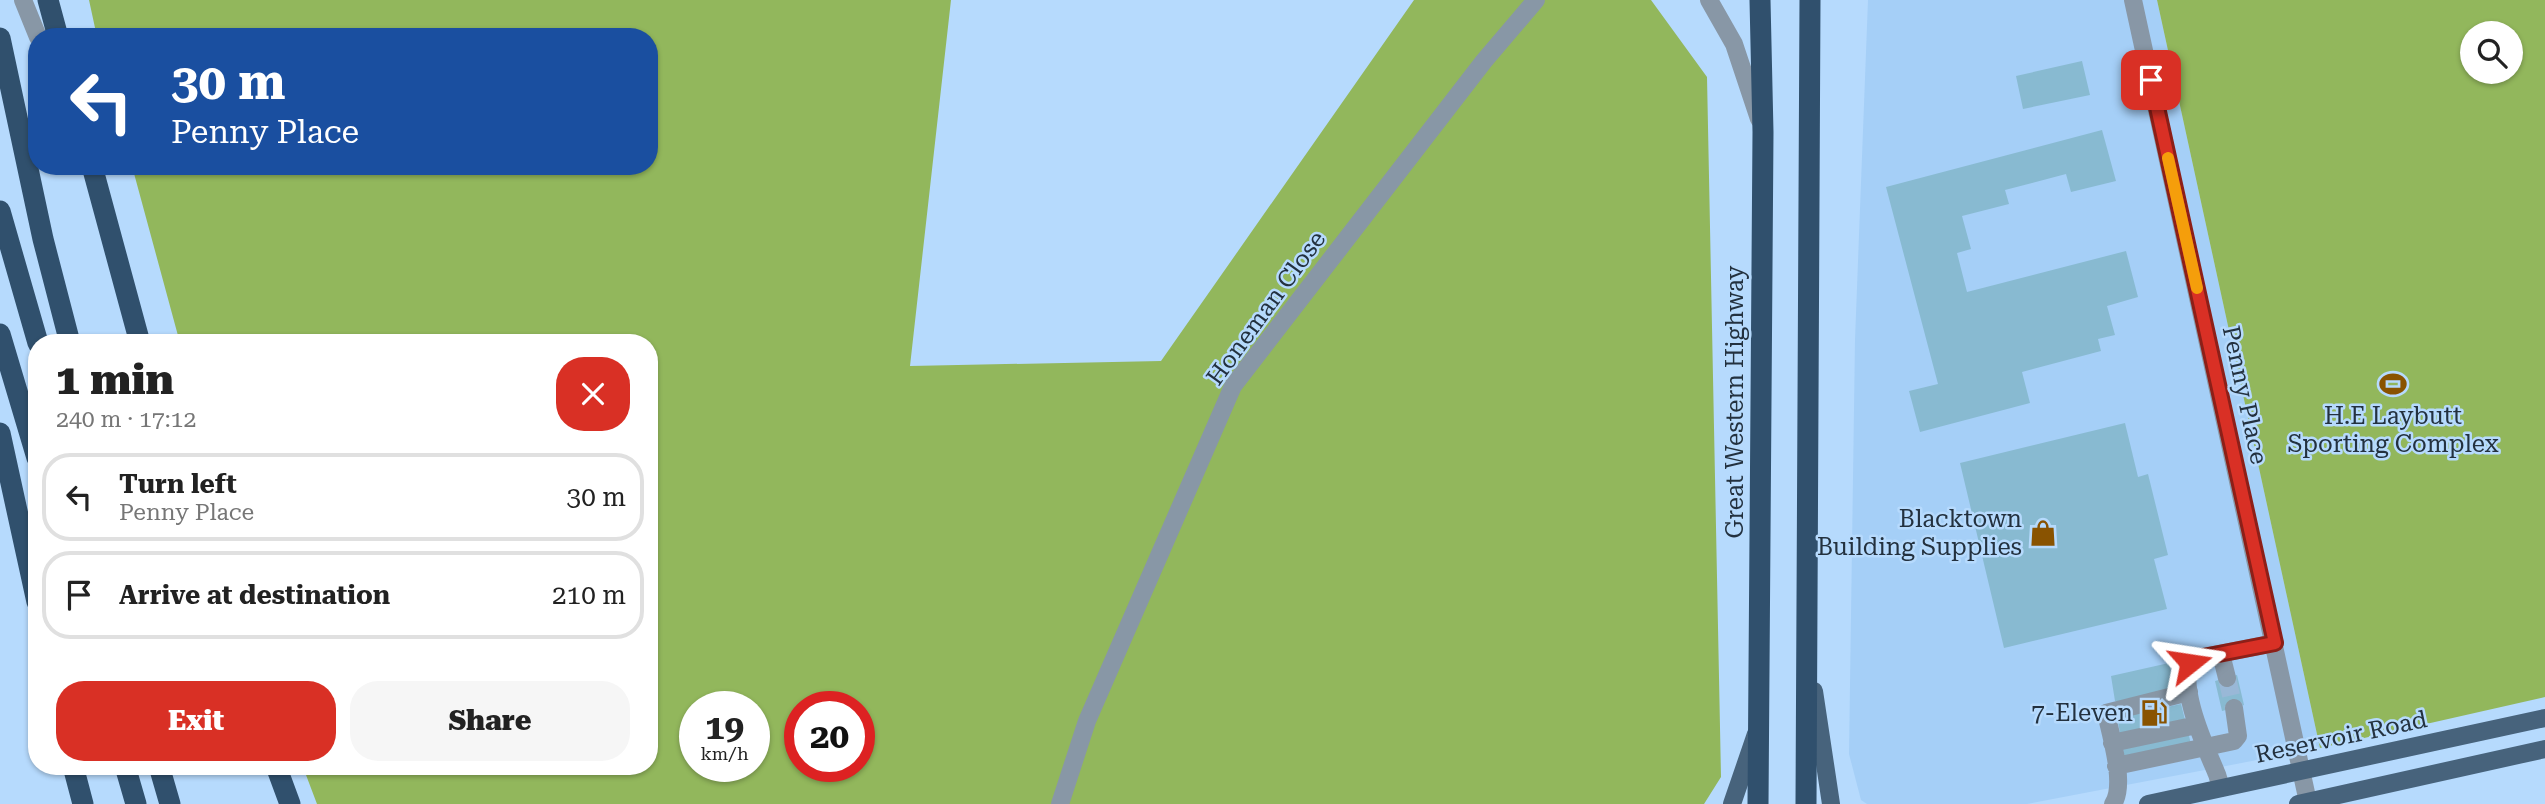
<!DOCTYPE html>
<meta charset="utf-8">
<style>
body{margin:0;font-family:"Roboto Serif",serif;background:#f6f6f6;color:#222;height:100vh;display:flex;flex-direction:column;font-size:26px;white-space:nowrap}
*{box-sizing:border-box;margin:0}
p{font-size:23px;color:#767676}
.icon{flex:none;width:38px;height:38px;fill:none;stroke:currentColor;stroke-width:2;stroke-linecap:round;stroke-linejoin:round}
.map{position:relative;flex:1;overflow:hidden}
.sheet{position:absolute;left:28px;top:334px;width:630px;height:441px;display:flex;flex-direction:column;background:#fff;border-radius:28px;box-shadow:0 2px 5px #0004}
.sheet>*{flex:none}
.guide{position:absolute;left:28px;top:28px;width:630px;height:147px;border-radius:28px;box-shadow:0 2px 5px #0004;background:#1a4fa0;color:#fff;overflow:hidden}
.fabs{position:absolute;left:2460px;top:21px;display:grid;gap:14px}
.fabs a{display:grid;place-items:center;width:63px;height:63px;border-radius:50%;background:#fff;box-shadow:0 2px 5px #0004;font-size:35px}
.speed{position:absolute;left:679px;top:691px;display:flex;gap:14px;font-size:35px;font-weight:700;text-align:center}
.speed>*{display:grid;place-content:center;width:91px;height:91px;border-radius:50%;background:#fff;box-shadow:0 2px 5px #0004;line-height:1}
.speed small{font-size:18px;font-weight:400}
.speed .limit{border:10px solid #d22;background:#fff;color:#111}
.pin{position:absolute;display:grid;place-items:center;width:60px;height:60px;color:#fff;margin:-30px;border-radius:14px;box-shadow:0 4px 10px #0006}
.me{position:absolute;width:77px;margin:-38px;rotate:75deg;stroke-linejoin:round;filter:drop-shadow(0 0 5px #0008)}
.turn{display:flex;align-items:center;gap:24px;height:147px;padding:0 28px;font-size:32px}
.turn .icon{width:91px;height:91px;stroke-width:2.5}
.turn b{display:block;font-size:49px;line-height:60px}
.round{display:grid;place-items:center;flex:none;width:74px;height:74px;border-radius:28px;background:#f6f6f6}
.head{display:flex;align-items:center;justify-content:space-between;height:119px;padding:0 28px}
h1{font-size:42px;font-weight:800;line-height:52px}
.cta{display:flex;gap:14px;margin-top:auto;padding:14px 28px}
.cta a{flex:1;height:80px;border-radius:28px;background:#d93025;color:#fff;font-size:28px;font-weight:800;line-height:80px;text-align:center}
.cta a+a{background:#f6f6f6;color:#222}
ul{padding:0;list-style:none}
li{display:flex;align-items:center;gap:21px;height:88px;margin:0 14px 10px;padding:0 14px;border:4px solid #e0e0e0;border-radius:28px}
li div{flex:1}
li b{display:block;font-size:26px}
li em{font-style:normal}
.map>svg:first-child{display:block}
</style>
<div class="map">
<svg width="2545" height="804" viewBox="0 0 2545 804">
<rect width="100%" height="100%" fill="#b6dafd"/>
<path fill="#a5cff7" d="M 1868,0 L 2157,0 L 2320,748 L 2027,804 L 1867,804 L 1861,800 L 1849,754 L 1855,340 Z"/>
<path fill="#92b75c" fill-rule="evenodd" d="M 89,0 L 951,0 L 910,366 L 1161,361 L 1414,0 L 1651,0 L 1707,77 L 1721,777 L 1704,804 L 317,804 L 303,767 L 649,766 L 649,343 L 180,343 L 132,166 L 649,166 L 649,37 L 97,37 ZM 695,707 L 754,707 L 754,766 L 695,766 ZM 800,707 L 859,707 L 859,766 L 800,766 Z
M 2157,0 L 2545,0 L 2545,697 L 2320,748 ZM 2473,33 L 2511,33 L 2511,72 L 2473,72 Z"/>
<path fill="#88bad1" d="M 2082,61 L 2090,95 L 2023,109 L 2016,76 Z
M 2102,130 L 2116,181 L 2071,192 L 2066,174 L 2005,190 L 2009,204 L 1962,216 L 1971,249 L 1957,253 L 1967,292 L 2126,251 L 2138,297 L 2107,306 L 2115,335 L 2098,339 L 2101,351 L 2022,372 L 2030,403 L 1920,432 L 1909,391 L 1938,384 L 1886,187 Z
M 2125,423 L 2138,477 L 2148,474 L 2168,555 L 2154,559 L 2167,609 L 2004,648 L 1960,463 Z
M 2169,663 L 2176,692 L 2147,699 L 2149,711 L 2181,704 L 2191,744 L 2125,759 L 2117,717 L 2121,701 L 2115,701 L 2111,676 Z
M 2237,675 L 2244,705 L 2222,711 L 2215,681 Z"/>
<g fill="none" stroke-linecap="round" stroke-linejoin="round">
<path stroke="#99b8d7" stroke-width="18" stroke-dasharray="18 9" stroke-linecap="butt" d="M 2227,678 L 2234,708"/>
<path stroke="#8897a6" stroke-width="18" d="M 23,0 L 38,37
M 1709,0 L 1734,44 L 1759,119
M 2133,0 L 2308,802
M 2221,654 L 2227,678
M 2112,743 L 2197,725
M 2116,766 L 2234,741 L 2238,736 L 2234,708
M 2222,787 C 2218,782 2219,778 2216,772 C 2206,748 2175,682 2193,659 L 2275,643
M 1060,804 L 1087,721 L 1233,386 L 1484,61 L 1536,0
M 2113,804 C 2126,785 2111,736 2106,713 L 2189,692"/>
<path stroke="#47637c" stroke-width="18" d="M 1814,691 L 1831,804
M 1732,804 L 1756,734
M 2148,804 L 2545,718
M 2298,804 L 2545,749"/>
<path stroke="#30506d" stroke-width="21" d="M 48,0 L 58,37
M 0,38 L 43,239 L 70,343
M 92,166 L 140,343
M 0,211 L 38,343
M 0,334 L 37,458
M 0,433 L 37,602
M 73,766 L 83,804
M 125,766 L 136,804
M 159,766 L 170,804
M 276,766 L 290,804
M 1758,804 L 1763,132 L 1760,0
M 1806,804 L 1810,0"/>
</g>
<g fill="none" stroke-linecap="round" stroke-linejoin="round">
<defs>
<path id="route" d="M 2151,80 L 2275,643 L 2193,659 L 2190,663"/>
</defs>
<use href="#route" stroke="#8d1f18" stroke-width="18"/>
<use href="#route" stroke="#d93025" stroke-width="12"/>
<path stroke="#f59e0b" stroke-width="12" d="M 2168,158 L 2197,288"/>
</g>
<defs>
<symbol id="stadium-bare" viewBox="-9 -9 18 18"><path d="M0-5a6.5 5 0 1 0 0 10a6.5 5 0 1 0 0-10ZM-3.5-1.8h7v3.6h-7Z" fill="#895301" stroke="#b6dafd" stroke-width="2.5" paint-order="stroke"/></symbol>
<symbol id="shop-bare" viewBox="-9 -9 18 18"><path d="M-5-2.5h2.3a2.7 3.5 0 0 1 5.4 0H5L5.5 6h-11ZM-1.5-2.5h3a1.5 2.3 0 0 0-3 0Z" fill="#895301" stroke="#b6dafd" stroke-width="2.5" paint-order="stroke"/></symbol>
<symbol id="fuel-bare" viewBox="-9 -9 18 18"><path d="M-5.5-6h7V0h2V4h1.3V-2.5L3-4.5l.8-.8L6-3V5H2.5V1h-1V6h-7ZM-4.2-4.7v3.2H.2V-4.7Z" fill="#895301" stroke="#b6dafd" stroke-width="2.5" paint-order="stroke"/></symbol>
</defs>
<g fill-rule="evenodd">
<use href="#stadium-bare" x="2374" y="365" width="38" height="38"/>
<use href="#shop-bare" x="2024" y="514" width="38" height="38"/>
<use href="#fuel-bare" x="2135" y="694" width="38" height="38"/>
</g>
<g text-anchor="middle" stroke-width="5" stroke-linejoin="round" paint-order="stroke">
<g font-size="24" fill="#23313f" stroke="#b6dafd">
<text transform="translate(1266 308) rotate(-54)" y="8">Honeman Close</text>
<text transform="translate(2245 395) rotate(78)" y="8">Penny Place</text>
<text transform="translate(1735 402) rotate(-90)" y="8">Great Western Highway</text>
<text transform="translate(2341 737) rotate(-12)" y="8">Reservoir Road</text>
</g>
<g font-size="24" fill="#23313f" stroke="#b6dafd" text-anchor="end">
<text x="2393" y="424" text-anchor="middle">H.E Laybutt<tspan x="2393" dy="28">Sporting Complex</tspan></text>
<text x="2022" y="527">Blacktown<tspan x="2022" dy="28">Building Supplies</tspan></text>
<text x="2133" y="721">7-Eleven</text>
</g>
</g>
</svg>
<div class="fabs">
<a><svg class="icon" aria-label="search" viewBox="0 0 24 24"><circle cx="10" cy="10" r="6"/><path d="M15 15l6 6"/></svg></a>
</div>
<div class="speed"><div>19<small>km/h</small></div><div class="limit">20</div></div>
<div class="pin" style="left:2151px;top:80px;background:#d93025"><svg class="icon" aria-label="arrive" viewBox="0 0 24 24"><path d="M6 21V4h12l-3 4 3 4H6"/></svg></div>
<svg class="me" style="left:2190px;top:663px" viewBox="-20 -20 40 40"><path d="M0-17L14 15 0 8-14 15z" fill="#d93025" stroke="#fff" stroke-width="4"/></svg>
<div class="guide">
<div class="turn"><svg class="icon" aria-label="left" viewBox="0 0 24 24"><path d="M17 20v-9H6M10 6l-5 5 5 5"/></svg><div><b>30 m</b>Penny Place</div></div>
</div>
<section class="sheet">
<div class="head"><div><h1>1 min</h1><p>240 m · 17:12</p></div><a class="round" style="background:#d93025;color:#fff"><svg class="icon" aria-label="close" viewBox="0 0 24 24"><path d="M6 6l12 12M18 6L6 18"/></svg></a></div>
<ul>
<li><svg class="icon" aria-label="left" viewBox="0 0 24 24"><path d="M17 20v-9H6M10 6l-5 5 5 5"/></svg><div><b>Turn left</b><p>Penny Place</p></div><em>30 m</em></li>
<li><svg class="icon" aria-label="arrive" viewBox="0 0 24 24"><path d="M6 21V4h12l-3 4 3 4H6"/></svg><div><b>Arrive at destination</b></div><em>210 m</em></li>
</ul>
<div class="cta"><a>Exit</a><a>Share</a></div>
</section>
</div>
